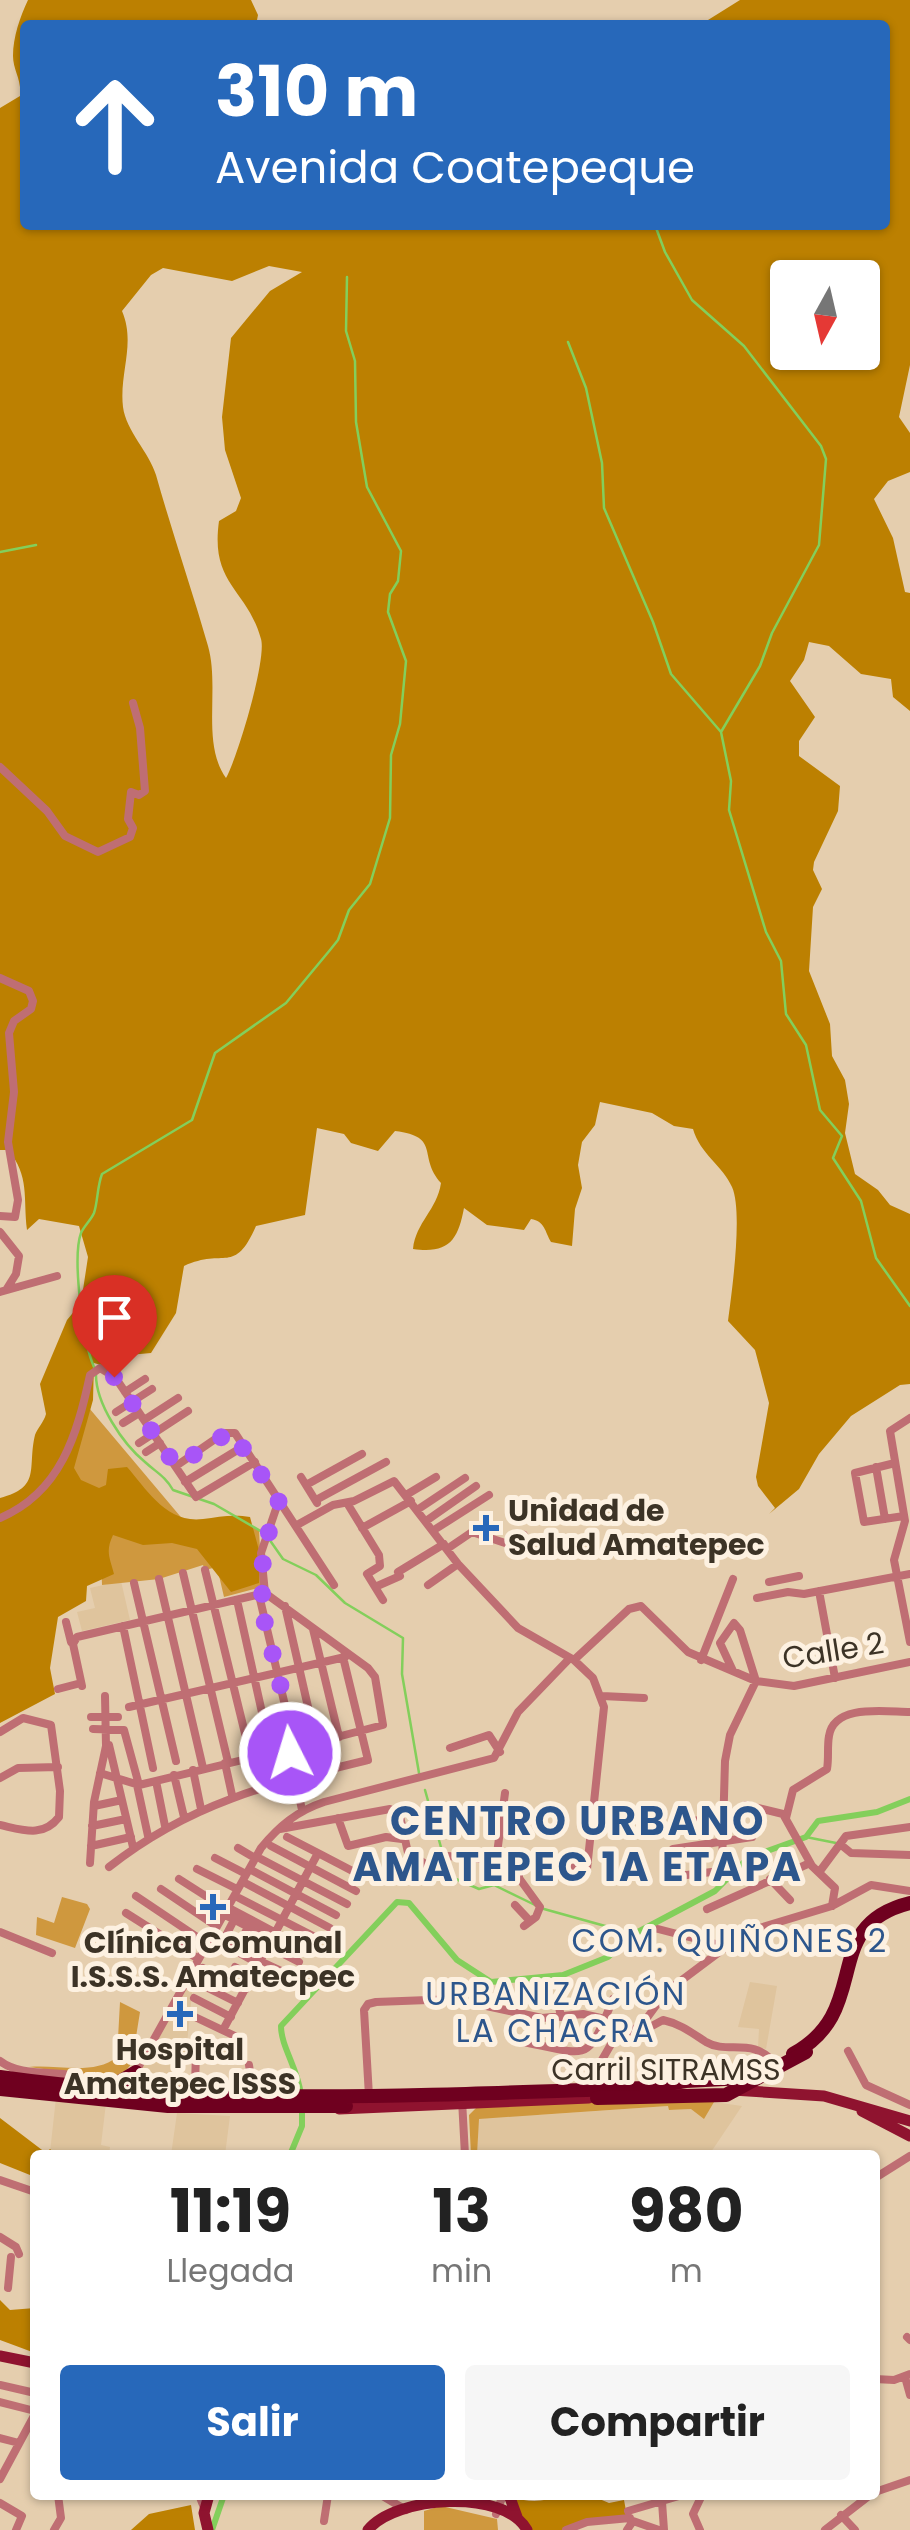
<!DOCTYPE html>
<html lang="es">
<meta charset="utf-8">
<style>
body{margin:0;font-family:Poppins,sans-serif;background:#f6f6f6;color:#222;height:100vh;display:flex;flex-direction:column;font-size:38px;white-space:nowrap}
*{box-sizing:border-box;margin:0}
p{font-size:32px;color:#767676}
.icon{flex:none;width:55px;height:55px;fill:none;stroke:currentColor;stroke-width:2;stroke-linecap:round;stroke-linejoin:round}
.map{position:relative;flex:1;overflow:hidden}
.details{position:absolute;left:30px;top:2150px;width:850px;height:350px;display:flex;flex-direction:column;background:#fff;border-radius:10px;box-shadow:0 2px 8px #0004}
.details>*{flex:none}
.banner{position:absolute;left:20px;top:20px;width:870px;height:210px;border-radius:10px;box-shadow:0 2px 8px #0004;background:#2768ba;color:#fff;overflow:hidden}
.needle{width:65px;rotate:188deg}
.buttons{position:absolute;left:770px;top:260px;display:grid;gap:20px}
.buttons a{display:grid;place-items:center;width:110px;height:110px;border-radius:10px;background:#fff;box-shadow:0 2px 8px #0004;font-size:50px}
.pin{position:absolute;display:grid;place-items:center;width:85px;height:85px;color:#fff;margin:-102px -42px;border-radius:50% 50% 50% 0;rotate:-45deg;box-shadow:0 0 10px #0007}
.pin .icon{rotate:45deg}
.me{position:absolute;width:110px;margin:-55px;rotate:355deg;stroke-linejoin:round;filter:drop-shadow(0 0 8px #0008)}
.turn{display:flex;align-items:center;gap:35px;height:210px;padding:0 30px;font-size:45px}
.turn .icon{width:130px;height:130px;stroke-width:2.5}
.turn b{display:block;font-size:70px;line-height:85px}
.eta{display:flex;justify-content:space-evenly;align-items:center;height:170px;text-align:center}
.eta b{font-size:60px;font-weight:700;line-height:70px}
.button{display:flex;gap:20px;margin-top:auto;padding:20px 30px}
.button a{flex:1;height:115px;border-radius:10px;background:#2768ba;color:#fff;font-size:40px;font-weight:700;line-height:115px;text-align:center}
.button a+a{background:#f6f6f6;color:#222}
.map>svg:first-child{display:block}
</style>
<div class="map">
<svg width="910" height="2530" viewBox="0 0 910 2530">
<rect width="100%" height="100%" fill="#e5ceae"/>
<path fill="#dfc49d" d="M 121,1581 L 130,1620 L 82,1631 L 77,1612 L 95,1608 L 90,1588 Z
M 188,1981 L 193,1984 L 182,2093 L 144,2086 L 141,2065 Z
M 750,1982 L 777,1986 L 766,2049 L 758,2047 L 759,2029 L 738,2027 Z
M 56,2098 L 106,2103 L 101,2145 L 110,2147 L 109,2155 L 57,2155 L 50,2152 Z
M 714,2102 L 742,2106 L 709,2155 L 477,2155 L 478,2119 L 538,2112 L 539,2115 L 669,2106 L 670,2110 L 691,2109 Z
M 177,2113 L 230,2116 L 225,2155 L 171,2155 Z"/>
<path fill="#cf983e" d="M 84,1402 L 185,1522 L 240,1518 L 259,1530 L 262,1587 L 224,1597 L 217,1567 L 205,1570 L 203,1565 L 159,1579 L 102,1585 L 100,1529 L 55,1476 Z
M 62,1897 L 87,1904 L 90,1909 L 75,1948 L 36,1935 L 37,1917 L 54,1923 Z
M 120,2002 L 140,2012 L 136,2037 L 143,2042 C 133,2063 125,2079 101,2084 L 95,2076 L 29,2067 C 56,2064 94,2076 117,2057 Z
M 709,2098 L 714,2102 L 704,2119 L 691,2109 L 669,2110 L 668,2106 L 479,2119 L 477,2155 L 471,2155 L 469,2115 L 478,2106 Z
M 441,2506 L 497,2519 L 498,2530 L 424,2530 L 424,2511 Z"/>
<path fill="#bc8001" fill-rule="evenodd" d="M 28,0 L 251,0 L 258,15 L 256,25 L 25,25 L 25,225 L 885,225 L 885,25 L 700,25 L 740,0 L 910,0 L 910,365 L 899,417 L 910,433 L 910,472 L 888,481 L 874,499 L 893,538 L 905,592 L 910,593 L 910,711 L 893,697 L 891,679 L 861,674 L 829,646 L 809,642 L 804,660 L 790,681 L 815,717 L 799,741 L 799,756 L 840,786 L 838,811 L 814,862 L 813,870 L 822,889 L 813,907 L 809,971 L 830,1024 L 832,1056 L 845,1080 L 849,1104 L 845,1133 L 855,1174 L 878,1190 L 890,1205 L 910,1214 L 910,1384 L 900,1385 L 851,1416 L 819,1454 L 799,1489 L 769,1514 L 775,1508 L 758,1486 L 756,1477 L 769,1403 L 755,1350 L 728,1321 C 732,1291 743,1211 732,1187 C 723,1166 700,1154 693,1129 L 674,1126 L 652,1113 L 600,1102 L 595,1125 L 582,1142 L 578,1165 L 582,1188 L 575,1209 L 572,1246 L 551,1242 C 545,1232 545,1221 531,1219 L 524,1230 L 487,1225 L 464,1208 C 458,1240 449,1254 413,1249 C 416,1222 437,1210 441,1183 C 417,1156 442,1137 395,1131 L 378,1151 L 351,1143 L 344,1134 L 317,1128 L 305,1215 L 256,1226 C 234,1276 225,1247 184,1266 L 176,1313 L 151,1353 L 129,1355 L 111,1368 L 94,1363 L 93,1400 L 74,1468 L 81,1480 L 99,1488 L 106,1485 L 108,1469 L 127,1467 C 146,1488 166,1524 203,1519 C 219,1517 233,1514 250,1517 L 260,1554 L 259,1583 L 231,1592 L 197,1549 L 172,1543 L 143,1545 L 113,1535 C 105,1552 110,1558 114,1574 L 87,1586 L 86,1601 L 58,1617 L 50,1668 L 55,1694 L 0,1723 L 0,1498 C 42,1487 27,1468 35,1435 C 37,1429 44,1422 46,1414 L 40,1384 L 67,1320 L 81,1303 L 88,1257 L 79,1226 L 39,1219 L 27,1230 C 23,1198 30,1176 8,1150 L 0,1150 L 0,108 L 20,96 C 22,80 13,70 13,56 C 13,37 20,17 28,0 ZM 269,266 L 302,272 L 270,291 L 231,338 L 222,417 L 225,450 L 241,498 L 236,511 L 219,521 C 210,585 247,588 261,639 C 267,659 237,759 226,778 C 201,743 220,688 208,646 C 192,590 172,532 156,475 C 149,452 126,431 123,407 C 119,373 136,344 122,311 L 151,275 L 163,268 L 232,281 ZM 788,278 L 862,278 L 862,352 L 788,352 Z
M 0,2118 L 46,2153 L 50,2149 L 57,2155 L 35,2155 L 35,2177 L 0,2163 Z
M 0,2300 L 10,2310 L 35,2308 L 35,2353 L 0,2340 Z
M 559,2495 L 590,2495 L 609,2503 L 624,2500 L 627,2516 L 564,2530 L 530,2530 L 512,2509 L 514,2497 C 528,2503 546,2502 559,2495 Z
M 191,2505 L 195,2530 L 131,2530 L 149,2514 Z"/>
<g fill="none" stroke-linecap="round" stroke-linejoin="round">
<path stroke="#83cf5b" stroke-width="2.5" d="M 655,225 L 665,252 L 692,300 L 744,346 L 821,446 L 826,459 L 819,545 L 772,633 L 760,666 L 721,732 L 731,781 L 729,810 L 766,932 L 781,961 L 786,1014 L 806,1045 L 820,1110 L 842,1136 L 833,1158 L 861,1201 L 876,1258 L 910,1306
M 568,342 L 586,388 L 602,463 L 604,508 L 653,622 L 671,674 L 721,732
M 0,552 L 36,545
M 94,1367 C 83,1342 72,1258 81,1233 C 84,1226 91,1220 94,1213 C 98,1201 97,1187 102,1174 L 192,1120 L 215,1053 L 286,1003 L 330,950 L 338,940 L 349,910 L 370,884 L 390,818 L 391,755 L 400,724 L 406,661 L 388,612 L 390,594 L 398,581 L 401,551 L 367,487 L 356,422 L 355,361 L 346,331 L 347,277
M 96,1373 C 95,1403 123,1444 145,1462 C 157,1473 165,1476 173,1490 L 214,1504 L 264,1533
M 269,1539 L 283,1559 L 316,1575 L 345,1603 L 403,1638 L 402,1674 L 419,1773
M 425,1790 L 449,1876 L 479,1889 L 494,1885 L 535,1905
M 806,1837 L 836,1843
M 544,1909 L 634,1934"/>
<path stroke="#83cf5b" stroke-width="6" d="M 301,2095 C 298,2068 281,2047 281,2026 L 397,1902 L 409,1903 L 457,1960 L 491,1982 L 563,1975 L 608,1957 L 634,1934 L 715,1891 L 748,1858 L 806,1837 L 818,1821 L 877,1812 L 910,1799
M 290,2155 L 302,2126 L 302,2107
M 212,2530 L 224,2495"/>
<path stroke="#bf6e73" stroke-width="8" d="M 0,767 L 47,811 L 65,836 L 98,852 L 130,837 L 133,828 L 128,819 L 131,792 L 139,795 L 145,791 L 140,728 L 133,703
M 0,978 L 29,991 L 33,1001 L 31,1009 L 14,1021 L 9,1033 L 14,1092 L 8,1142 L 18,1200 L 15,1217 L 0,1216
M 0,1232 L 19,1256 L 16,1274 L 6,1290
M 0,1292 L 57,1276
M 125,1392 L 145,1379
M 116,1412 L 152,1389
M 910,1418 L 890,1431 L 905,1521 L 894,1560 L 910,1642
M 144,1420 L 178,1398
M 123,1423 L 139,1413
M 139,1443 L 188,1411
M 146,1452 L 160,1443
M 895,1463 L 855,1473 L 864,1522 L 904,1516
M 176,1466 L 224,1433 L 235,1433 L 334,1585
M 876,1467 L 885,1519
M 301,1477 L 317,1503
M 185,1482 L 244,1446
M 306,1485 L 362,1454
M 406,1495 L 436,1477
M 316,1500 L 386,1462
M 347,1503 L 379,1555 L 380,1566 L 367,1574 L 383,1600
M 417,1510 L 465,1478
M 0,1518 C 61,1492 77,1435 90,1375 L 100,1368 L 115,1377 L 196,1497 L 255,1462
M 426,1521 L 476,1486
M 297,1525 L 333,1505 L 354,1501 L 394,1481 L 458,1564 L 518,1628 L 574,1660 L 593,1678 L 604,1707 L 587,1869 L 448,1856
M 362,1528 L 411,1501
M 434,1530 L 489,1495
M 447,1549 L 472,1532 L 508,1544 L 524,1535
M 205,1570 L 251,1758
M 398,1572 L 444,1544
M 183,1573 L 228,1762
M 159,1579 L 203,1768
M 769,1582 L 799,1576
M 134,1583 L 176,1761
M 428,1585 L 458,1564
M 375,1587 L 400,1576
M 819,1591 L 835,1678
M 259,1595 L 295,1748
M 757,1598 L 788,1592 L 804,1594 L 910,1574
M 237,1600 L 271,1753
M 285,1606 L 316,1742
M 66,1622 L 71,1642
M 123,1626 L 153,1768
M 313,1629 L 339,1737
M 574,1660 L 629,1609 L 641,1606 L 688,1652 L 756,1681 L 794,1686 L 910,1662
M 701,1660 L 733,1579
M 733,1671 L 720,1643 L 734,1623 L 740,1630 L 756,1681
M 82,1686 L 73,1644 L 77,1637 L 265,1593
M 58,1689 L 81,1683
M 602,1696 L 644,1698
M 129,1707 L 345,1657
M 91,1717 L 118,1717
M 93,1729 L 124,1730 L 139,1785
M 0,1732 L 23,1718 L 51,1725 L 60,1791 L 59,1817 C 43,1838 23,1830 0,1825
M 109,1745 L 133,1847
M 450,1748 L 489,1735 L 500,1752
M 290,1753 L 302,1810
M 225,1763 L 232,1795
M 193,1770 L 201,1809
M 100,1773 L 139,1785 L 284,1750 L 290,1753 L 295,1748 L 383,1725 L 375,1677 L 368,1668 L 265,1593 L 261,1553 L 279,1500
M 174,1775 L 184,1817
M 0,1778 L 18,1768 L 58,1767
M 156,1781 L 165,1826
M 137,1785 L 148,1836
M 94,1806 L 122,1800
M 338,1818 L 348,1846 L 386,1837 L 402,1839
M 786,1818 L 793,1790 L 827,1769 C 829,1758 827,1747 829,1736 C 834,1703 887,1712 910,1712
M 691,1821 L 730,1817 L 746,1805 L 783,1814 L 812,1866 L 835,1888 L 832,1906
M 92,1826 L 126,1819
M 280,1829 L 390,1809 L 400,1816 L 408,1853 L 446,1877
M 840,1844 L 851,1853 L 910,1855
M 91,1846 L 131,1837
M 271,1846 L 356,1891
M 238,1848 L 255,1858
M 673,1849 L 752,1837
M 318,1853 L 362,1876
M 215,1858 L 246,1874
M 261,1859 L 347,1904
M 496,1861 L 505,1793
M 90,1863 L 94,1802 L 106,1746 L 105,1696
M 519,1864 L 519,1878 L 540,1907 L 536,1917 L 524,1926
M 109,1867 C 190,1803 269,1784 368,1760 L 343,1657
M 197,1869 L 237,1889
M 253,1871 L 336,1915
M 820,1871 L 846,1836 L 910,1827
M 670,1877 L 720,1871 L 722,1867 L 725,1761 L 730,1735 L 756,1681
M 179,1879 L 226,1909
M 770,1879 L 790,1900
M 247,1884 L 330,1928
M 161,1889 L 216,1926
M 136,1896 L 206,1943
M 239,1898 L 317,1938
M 515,1905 L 529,1920
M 227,1907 L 308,1950
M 707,1909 L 810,1863
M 126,1913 L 197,1958
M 223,1914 L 272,1939
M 658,1929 L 724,1946
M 0,1932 L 52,1953
M 215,1939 L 259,1964
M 223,1941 L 234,1920
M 268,1946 L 299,1962
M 236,1950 L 248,1927
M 260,1961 L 290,1975
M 235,1967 L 253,1976
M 203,1968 L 246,1989
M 198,1983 L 238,2003
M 194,1998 L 231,2017
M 558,2002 L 561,2017
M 195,2017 L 235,2036
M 223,2030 L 318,1853 L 287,1837
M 631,2032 L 644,2022 L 666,1992 L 746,1932 L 832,1906 L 871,1885 L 910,1891
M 523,2042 C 589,2054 586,2066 613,1999
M 848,2051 L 866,2085 L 910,2105
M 0,2061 C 26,2081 69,2065 96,2084
M 599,2065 L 621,2027
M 135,2073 L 261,1848 C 279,1826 297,1811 324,1802 L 494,1758 L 518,1712 L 569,1659
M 195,2082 L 252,2085 L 249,2065
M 195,2086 L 196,2052
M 369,2096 L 364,2010 L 368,2004 L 376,2002 L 454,1999 L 542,2018 L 583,2014 L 605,2019 L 637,2034 L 663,2020 C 681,2024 692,2033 706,2042 C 728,2055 753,2036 775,2064
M 462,2100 L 465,2155
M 875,2178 L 910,2156
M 0,2180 L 35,2192
M 0,2237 L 16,2247 L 19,2254
M 8,2288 L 11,2257
M 907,2337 L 910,2340
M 905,2377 L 910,2395
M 875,2379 L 894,2380 L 910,2374
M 0,2385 L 35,2393
M 0,2402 L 35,2411
M 0,2438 L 19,2443
M 0,2479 L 35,2414
M 875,2492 L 910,2480
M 199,2495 L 205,2510
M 381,2495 L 406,2510
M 662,2502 L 664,2530
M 0,2503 L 22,2516 L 16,2530
M 628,2511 L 679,2496
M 496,2514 L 503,2495
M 841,2515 L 855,2530
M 324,2521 L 328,2495
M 54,2530 L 61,2518 L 58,2495
M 566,2530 L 587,2522 L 630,2518
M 627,2530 L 633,2521 L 659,2530
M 700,2530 L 693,2514 L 702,2495
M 825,2530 L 870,2495"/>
<path stroke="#8f132f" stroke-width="11" d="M 733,2090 L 824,2096 L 910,2121
M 339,2109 L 589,2098
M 862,2111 L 910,2136
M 0,2356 L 35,2363
M 509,2495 L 517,2517
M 208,2530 L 204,2513 L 209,2495
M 368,2530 C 395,2496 504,2488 527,2530"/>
<path stroke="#6f001f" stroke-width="14" d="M 793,2054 C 875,2009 817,1926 910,1903
M 0,2077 C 213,2107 429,2095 643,2088 L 686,2081 L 744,2078 L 761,2072
M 0,2089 L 168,2106 L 346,2106
M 106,2090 L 136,2072 L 140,2085 L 150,2093"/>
<path stroke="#6f001f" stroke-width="14" d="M 597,2098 L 726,2095 L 806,2052"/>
</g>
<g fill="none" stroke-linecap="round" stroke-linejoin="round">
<path stroke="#a855f7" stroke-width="18" stroke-dasharray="0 32.4" d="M 114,1377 L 176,1466 L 231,1431 L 279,1500 L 262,1554 L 265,1593 L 258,1595 L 296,1748 L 290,1753"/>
</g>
<g fill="#2768ba" stroke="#fdf1e1" stroke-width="4">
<path d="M481 1513h10v10h10v10h-10v10h-10v-10h-10v-10h10z"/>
<path d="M208 1892h10v10h10v10h-10v10h-10v-10h-10v-10h10z"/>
<path d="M175 1999h10v10h10v10h-10v10h-10v-10h-10v-10h10z"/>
</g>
<g text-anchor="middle" stroke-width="10" stroke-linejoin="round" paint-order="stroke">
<g font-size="30" font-weight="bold" fill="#3c3326" stroke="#fdf1e1">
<text x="508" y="1521" text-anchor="start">Unidad de<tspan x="508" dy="34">Salud Amatepec</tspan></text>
<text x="213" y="1953">Clínica Comunal<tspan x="213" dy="34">I.S.S.S. Amatecpec</tspan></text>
<text x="180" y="2060">Hospital<tspan x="180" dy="34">Amatepec ISSS</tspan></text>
</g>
<g font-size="30" fill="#3c3326" stroke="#fdf1e1">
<text transform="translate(833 1651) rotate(-9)" y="10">Calle 2</text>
<text x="666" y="2080">Carril SITRAMSS</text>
</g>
<g font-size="32" letter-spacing="2.5" fill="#2d568c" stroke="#fdf1e1">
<text x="730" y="1952">COM. QUIÑONES 2</text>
<text x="556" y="2005">URBANIZACIÓN<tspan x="556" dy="37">LA CHACRA</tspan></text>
</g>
<g font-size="40" font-weight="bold" letter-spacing="2.5" fill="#2d568c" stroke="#fdf1e1">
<text x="578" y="1835">CENTRO URBANO<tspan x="578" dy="46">AMATEPEC 1A ETAPA</tspan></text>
</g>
</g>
</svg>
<div class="buttons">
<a><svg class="needle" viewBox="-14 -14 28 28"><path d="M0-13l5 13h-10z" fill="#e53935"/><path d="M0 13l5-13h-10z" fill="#767676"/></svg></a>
</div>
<div class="pin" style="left:114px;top:1377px;background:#d93025"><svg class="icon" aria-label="arrive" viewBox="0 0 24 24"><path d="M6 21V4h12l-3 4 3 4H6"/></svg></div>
<svg class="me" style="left:290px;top:1753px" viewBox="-20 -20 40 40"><circle r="17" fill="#a855f7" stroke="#fff" stroke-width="3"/><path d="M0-11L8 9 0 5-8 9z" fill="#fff"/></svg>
<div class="banner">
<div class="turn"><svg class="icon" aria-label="ahead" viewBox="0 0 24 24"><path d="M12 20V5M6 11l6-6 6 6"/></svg><div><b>310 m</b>Avenida Coatepeque</div></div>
</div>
<section class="details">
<div class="eta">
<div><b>11:19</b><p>Llegada</p></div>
<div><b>13</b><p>min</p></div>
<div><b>980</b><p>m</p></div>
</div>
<div class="button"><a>Salir</a><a>Compartir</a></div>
</section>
</div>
